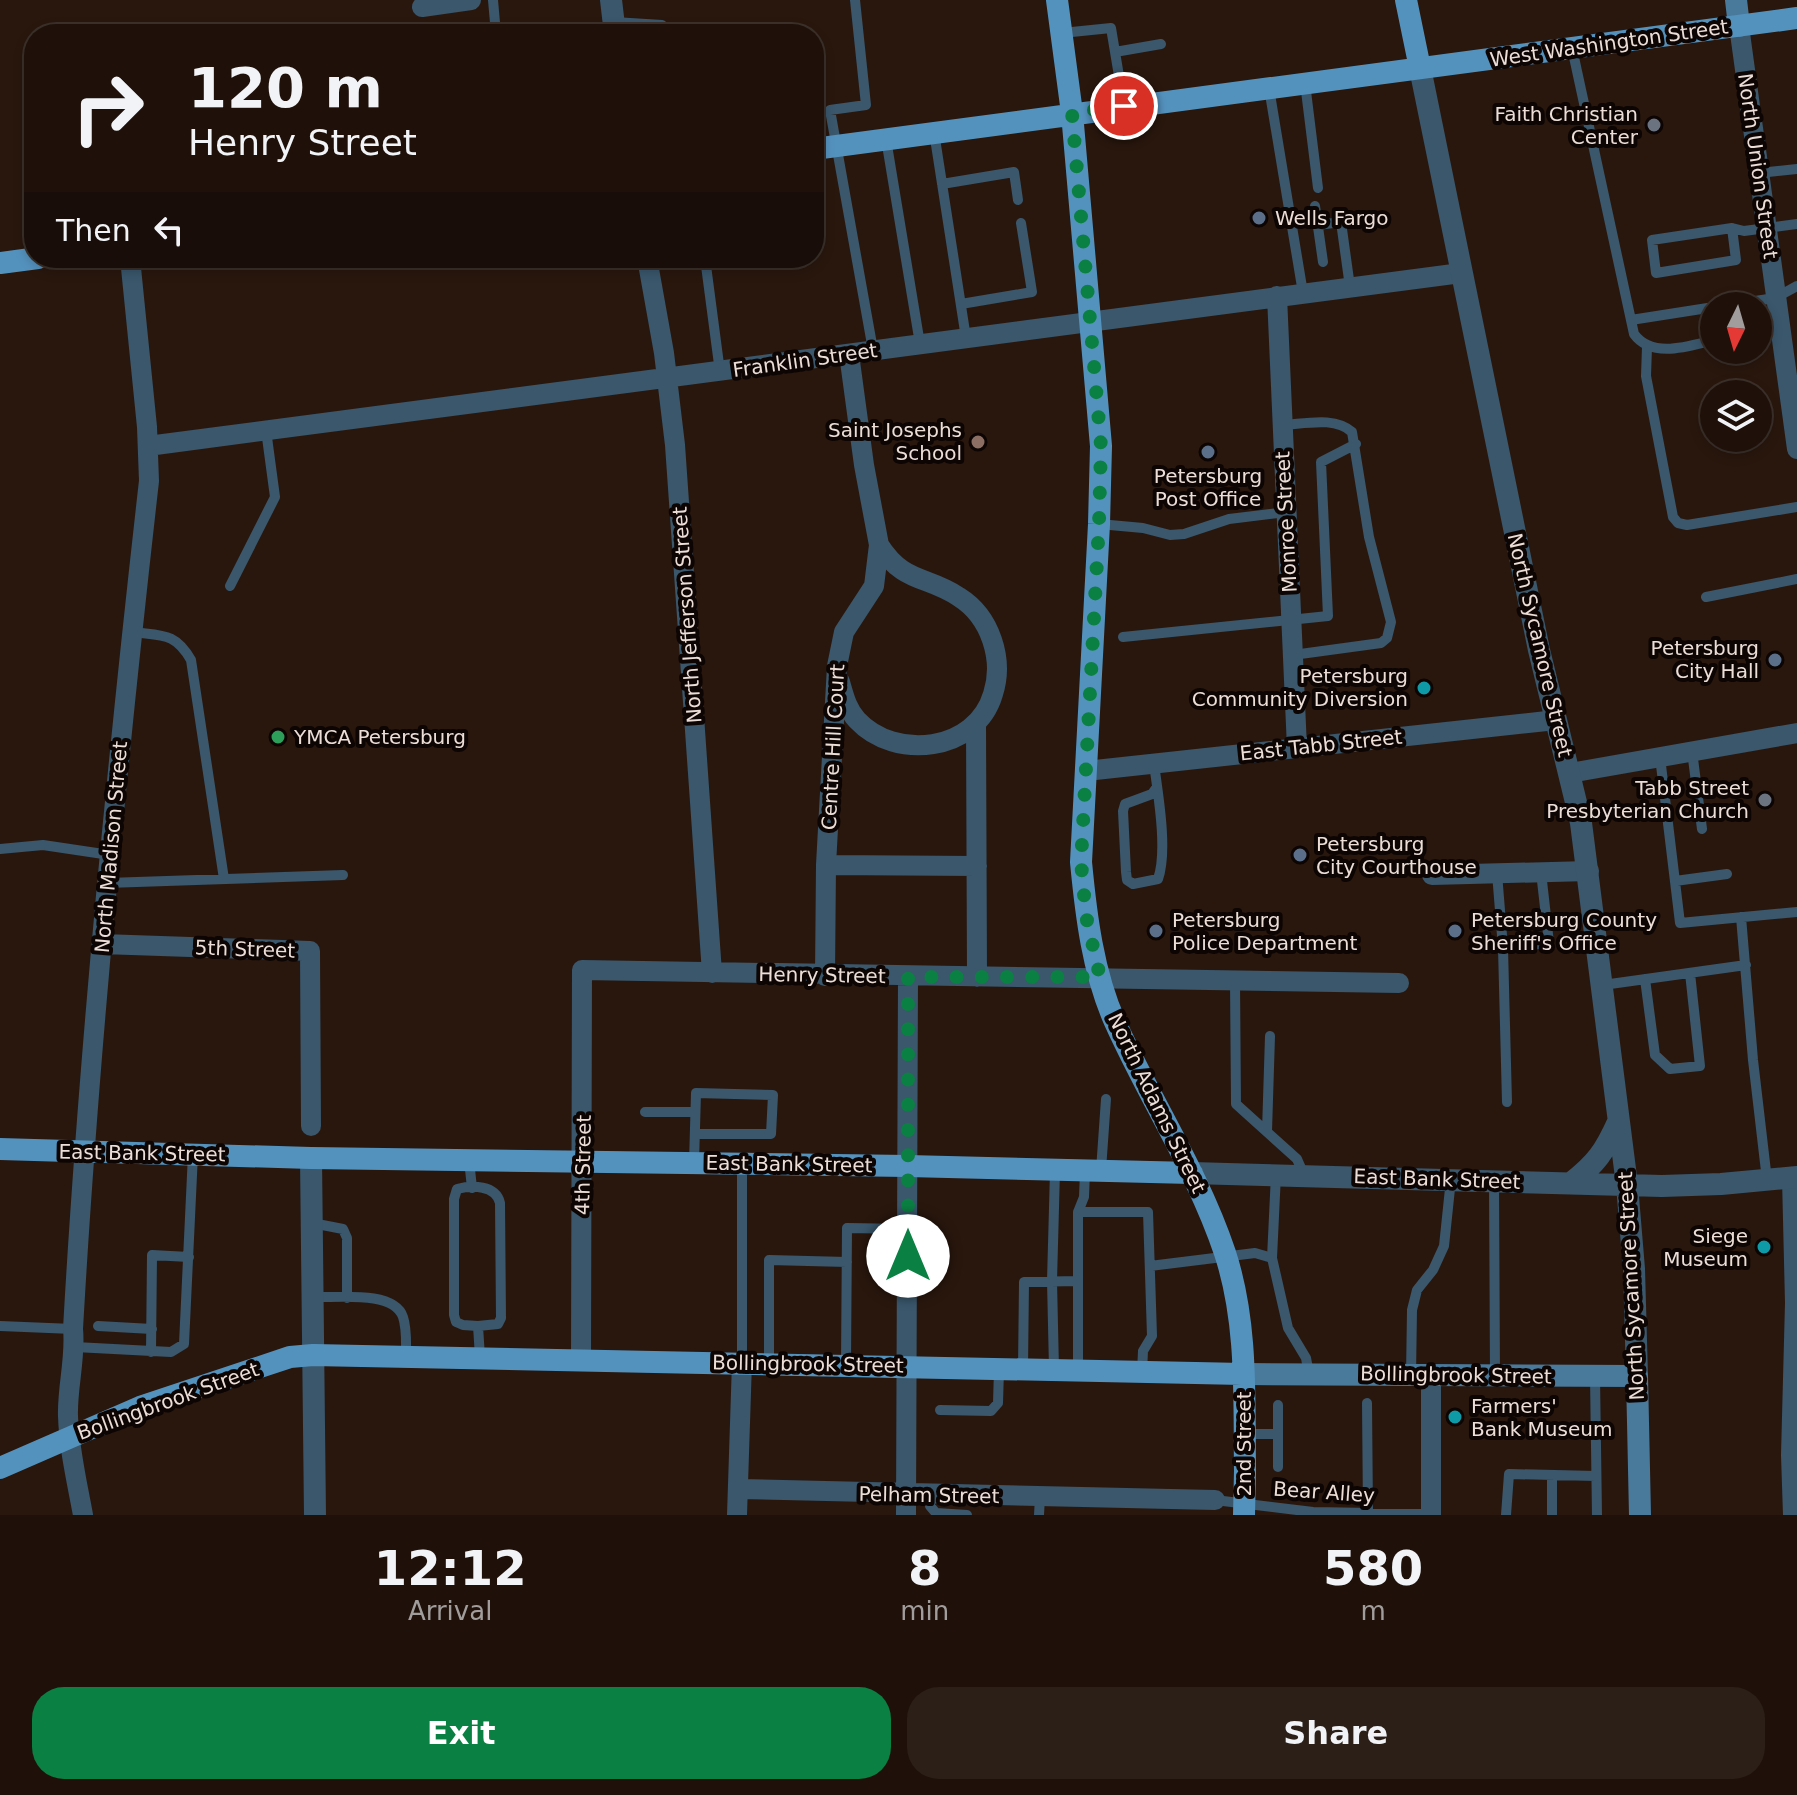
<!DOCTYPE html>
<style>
body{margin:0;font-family:"DejaVu Sans",sans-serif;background:#2c1f18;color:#f1f3f6;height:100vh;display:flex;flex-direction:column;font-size:30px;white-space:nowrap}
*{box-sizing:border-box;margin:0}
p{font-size:26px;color:#a19d9c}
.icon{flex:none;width:44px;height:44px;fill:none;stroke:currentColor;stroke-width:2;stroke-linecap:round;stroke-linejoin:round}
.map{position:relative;height:1515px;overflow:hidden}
.side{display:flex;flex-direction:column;background:#1f110a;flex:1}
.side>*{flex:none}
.top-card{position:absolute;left:24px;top:24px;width:800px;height:244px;border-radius:32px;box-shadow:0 4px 12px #0003,0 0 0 2px #3c312b;background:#1f110a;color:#f1f3f6;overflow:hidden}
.needle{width:52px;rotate:185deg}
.tools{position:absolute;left:1700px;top:292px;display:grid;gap:16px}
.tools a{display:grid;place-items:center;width:72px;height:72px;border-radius:50%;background:#1f110a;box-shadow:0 4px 12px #0003,0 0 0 2px #3c312b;font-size:40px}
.pin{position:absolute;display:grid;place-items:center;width:68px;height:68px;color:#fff;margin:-34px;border:4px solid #fff;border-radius:50%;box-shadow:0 2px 8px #0007}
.me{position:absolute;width:88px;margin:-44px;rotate:0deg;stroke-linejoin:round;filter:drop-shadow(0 0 6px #0008)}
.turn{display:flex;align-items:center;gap:28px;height:168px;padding:0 32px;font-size:36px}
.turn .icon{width:104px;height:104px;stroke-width:2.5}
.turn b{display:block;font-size:56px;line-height:68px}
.then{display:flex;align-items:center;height:76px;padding:0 32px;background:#0003;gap:16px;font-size:30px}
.eta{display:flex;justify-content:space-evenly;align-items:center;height:136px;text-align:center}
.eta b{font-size:48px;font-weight:800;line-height:56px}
.button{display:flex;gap:16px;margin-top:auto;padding:16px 32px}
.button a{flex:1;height:92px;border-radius:32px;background:#0b8043;color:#fff;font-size:32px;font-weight:800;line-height:92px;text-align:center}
.button a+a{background:#2c1f18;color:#f1f3f6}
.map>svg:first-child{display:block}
</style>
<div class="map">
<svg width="1797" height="1515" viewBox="0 0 1797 1515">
<rect width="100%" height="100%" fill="#29170d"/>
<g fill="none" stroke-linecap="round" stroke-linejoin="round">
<path stroke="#3a576c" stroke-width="10" d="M 493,0 L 496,34
M 855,0 L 866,105 L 830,110 L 873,350
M 614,22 L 662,25 L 671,34
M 1062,33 L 1111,28 L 1124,106
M 1572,48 L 1634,334 C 1652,359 1689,346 1714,340
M 1115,52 L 1161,44
M 1305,83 L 1318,188
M 1269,88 L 1303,293
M 934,132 L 966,338
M 886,139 L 920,344
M 1759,173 L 1797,169
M 942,184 L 1014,172 L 1018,200
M 1315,206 L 1323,262
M 1318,225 L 1341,222 L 1350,287
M 1732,228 L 1736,260 L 1656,273 L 1652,240 L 1732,228 L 1744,231 L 1797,224
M 705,258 L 720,372
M 961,304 L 1032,292 L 1021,223
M 1722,306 L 1775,298 L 1797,286
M 1631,320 L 1714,307
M 1758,332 L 1780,327
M 1647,347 L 1646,376 L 1673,517 L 1678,523 L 1687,525 L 1797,507
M 1282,425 C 1304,424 1335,416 1352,432 L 1369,537 L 1391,622 L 1387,638 L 1381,643 L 1293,655
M 1099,524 L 1143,528 L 1170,535 L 1184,534 L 1229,519 L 1286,512
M 230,586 L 275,497 L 266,430
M 1706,597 L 1797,579
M 132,632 C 162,636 175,632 191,660 L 224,879
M 1123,637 L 1328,616 L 1321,462 L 1356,444
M 1692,751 L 1702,829
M 1660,757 L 1680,923 L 1797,912
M 1154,764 C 1158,794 1168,851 1158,879 L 1133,884 L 1127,880 L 1126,872 L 1123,811 L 1125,804 L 1152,794 L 1157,787
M 0,849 L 43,845 L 110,855
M 1497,873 L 1503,948 L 1507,1102
M 1675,881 L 1727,874
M 107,883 L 343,875
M 1741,917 L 1753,1060 L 1767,1180
M 1503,948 L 1549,943 L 1541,872
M 1645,979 L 1655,1055 L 1670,1069 L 1700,1066 L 1690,973
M 1235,981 L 1236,1104 L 1297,1159 L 1304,1175
M 1603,985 L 1746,965
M 645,1112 L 695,1112
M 1267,1131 L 1270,1036
M 469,1160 L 472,1188
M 694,1163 L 696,1093 L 773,1095 L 771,1134 L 695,1134
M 1101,1170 L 1106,1099
M 1276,1174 L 1272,1258 L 1288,1328 L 1306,1358 L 1309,1374
M 1494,1181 L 1495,1375
M 1078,1212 L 1148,1212 L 1152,1336 L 1143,1351 L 1142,1372
M 312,1223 L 343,1229 L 347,1238 L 347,1298
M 1150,1266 L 1255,1253 L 1272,1258
M 313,1297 C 336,1298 394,1290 403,1317 C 407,1329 406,1343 406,1356
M 0,1326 L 73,1329
M 98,1326 L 152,1329
M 478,1326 L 463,1325 L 456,1322 L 454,1315 L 454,1199 L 457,1189 C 472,1185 496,1185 500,1203 L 501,1318 L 498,1324 L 478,1326 L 480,1357
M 75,1347 L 171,1352 L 184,1344 L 193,1154
M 151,1352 L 152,1255 L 189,1257
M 742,1362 L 742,1164
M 769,1363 L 769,1260 L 847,1262
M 846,1364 L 847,1228 L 908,1229
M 1023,1368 L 1024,1282 L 1078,1281
M 1054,1369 L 1052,1281 L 1055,1171
M 1078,1370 L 1078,1212 L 1084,1197 L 1085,1172
M 1411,1375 L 1412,1310 L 1417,1290 L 1433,1270 L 1444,1246 L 1451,1179
M 1595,1377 L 1597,1515
M 1367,1403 L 1368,1513
M 940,1410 L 991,1411 L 998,1403 L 999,1370
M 1244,1434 L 1278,1434
M 1278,1467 L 1278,1405
M 1552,1475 L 1552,1515
M 931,1495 L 930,1506 L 936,1513 L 967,1515
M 1215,1500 L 1313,1512 L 1431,1514
M 1039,1515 L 1040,1497
M 1506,1515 L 1509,1474 L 1596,1476"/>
<path stroke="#3a576c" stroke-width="20" d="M 422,7 L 471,0
M 1739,26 L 1797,449
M 647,258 L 664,353 L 675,445 L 712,973
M 1277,296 L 1297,748
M 148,446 L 1461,273
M 840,682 C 844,696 847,709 857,720 C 895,761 976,752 993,694 C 1004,660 991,617 959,597 C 926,575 904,584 879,545
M 976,723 L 977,977
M 1086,771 L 1556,720
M 1570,773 L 1797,733
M 826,865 L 977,866
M 1432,875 L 1589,871
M 102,944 L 310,951 L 311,1126
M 825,976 L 826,865 L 837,666 L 844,632 L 874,586 L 879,545 L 864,465 L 849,354
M 1792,1178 L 1795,1303 L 1791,1455 L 1793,1515
M 581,1360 L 582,970 L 1399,983
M 738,1489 L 1215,1500
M 83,1515 C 77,1482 69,1449 68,1416 C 67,1387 76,1358 73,1329 C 89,1046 117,763 149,481 L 147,427 L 130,258
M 737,1515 L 742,1362
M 906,1515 L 908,977
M 1431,1515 L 1431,1375"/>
<path stroke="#3a576c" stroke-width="22" d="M 611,0 L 615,34
M 1420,68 L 1539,650 L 1581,823 L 1627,1185 L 1634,1269 L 1637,1376
M 311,1158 L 315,1515
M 1192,1173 L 1662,1186 L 1721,1184 L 1797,1177
M 1571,1183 C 1596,1164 1605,1151 1618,1122"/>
<path stroke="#49799b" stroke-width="22" d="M 1736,0 L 1739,26
M 1243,1374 L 1637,1376 L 1640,1515"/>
<path stroke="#5492be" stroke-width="22" d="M 1057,0 L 1072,113 L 1101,446 L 1099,524 L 1081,862 C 1086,915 1093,973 1115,1022 C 1150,1100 1198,1172 1225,1253 C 1248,1323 1244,1399 1245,1471
M 1406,0 L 1420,68
M 814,149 L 1797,18
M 0,263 L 38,258
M 0,1149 L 311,1158 L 908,1166 L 1192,1173
M 0,1468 L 140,1407 L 290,1357 L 313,1355 L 1243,1374"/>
<path stroke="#5492be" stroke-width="22" d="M 1244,1515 L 1245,1471"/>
</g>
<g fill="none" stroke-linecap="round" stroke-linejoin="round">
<path stroke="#0b8043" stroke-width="14" stroke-dasharray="0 25.2" d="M 908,1256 L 908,977 L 1100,977 L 1086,916 L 1081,862 L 1099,524 L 1101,446 L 1072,113 L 1124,106"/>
</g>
<g fill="#6b7280" stroke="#0c0503" stroke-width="3">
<circle cx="1654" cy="125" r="8"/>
<circle cx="1765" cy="800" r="8"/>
</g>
<g fill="#5c6f8a" stroke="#0c0503" stroke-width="3">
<circle cx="1259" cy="218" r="8"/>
<circle cx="1208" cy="452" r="8"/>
<circle cx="1775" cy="660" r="8"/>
<circle cx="1300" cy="855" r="8"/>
<circle cx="1156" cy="931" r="8"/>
<circle cx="1455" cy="931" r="8"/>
</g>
<circle fill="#8d6e63" stroke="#0c0503" stroke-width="3" cx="978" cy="442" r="8"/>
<g fill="#0f9aa8" stroke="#0c0503" stroke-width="3">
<circle cx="1424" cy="688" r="8"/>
<circle cx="1764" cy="1247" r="8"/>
<circle cx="1455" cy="1417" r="8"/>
</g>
<circle fill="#2e9e5b" stroke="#0c0503" stroke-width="3" cx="278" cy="737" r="8"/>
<g text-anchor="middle" stroke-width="8" stroke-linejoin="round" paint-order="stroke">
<g font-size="20" fill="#ecded7" stroke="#0c0503">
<text transform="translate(1609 43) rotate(-8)" y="7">West Washington Street</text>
<text transform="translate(1758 166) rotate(82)" y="7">North Union Street</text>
<text transform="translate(805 360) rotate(-8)" y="7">Franklin Street</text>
<text transform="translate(1286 522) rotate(-93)" y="7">Monroe Street</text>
<text transform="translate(687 615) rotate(-94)" y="7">North Jefferson Street</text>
<text transform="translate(1540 645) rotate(77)" y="7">North Sycamore Street</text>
<text transform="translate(1321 745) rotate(-6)" y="7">East Tabb Street</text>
<text transform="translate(833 747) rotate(-87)" y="7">Centre Hill Court</text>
<text transform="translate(111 847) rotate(-85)" y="7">North Madison Street</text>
<text transform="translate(245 949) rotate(2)" y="7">5th Street</text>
<text transform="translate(822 975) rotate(1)" y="7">Henry Street</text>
<text transform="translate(1157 1103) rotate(64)" y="7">North Adams Street</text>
<text transform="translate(142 1153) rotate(1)" y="7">East Bank Street</text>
<text transform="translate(789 1164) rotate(1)" y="7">East Bank Street</text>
<text transform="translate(583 1165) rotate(-89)" y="7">4th Street</text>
<text transform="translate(1437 1179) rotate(2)" y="7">East Bank Street</text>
<text transform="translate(1631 1286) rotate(-93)" y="7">North Sycamore Street</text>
<text transform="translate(808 1364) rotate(1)" y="7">Bollingbrook Street</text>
<text transform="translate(1456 1375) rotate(1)" y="7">Bollingbrook Street</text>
<text transform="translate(168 1401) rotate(-20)" y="7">Bollingbrook Street</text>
<text transform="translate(1244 1444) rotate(-90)" y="7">2nd Street</text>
<text transform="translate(1324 1492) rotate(4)" y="7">Bear Alley</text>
<text transform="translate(929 1495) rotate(1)" y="7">Pelham Street</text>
</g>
<g font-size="20" fill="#ecded7" stroke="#0c0503" text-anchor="end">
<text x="1638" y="121">Faith Christian<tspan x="1638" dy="23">Center</tspan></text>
<text x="1275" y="225" text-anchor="start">Wells Fargo</text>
<text x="962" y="437">Saint Josephs<tspan x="962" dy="23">School</tspan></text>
<text x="1208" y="483" text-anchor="middle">Petersburg<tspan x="1208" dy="23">Post Office</tspan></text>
<text x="1759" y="655">Petersburg<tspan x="1759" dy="23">City Hall</tspan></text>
<text x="1408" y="683">Petersburg<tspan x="1408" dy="23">Community Diversion</tspan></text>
<text x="294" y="744" text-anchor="start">YMCA Petersburg</text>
<text x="1749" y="795">Tabb Street<tspan x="1749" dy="23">Presbyterian Church</tspan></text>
<text x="1316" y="851" text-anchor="start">Petersburg<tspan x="1316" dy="23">City Courthouse</tspan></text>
<text x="1172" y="927" text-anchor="start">Petersburg<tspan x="1172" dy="23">Police Department</tspan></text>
<text x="1471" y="927" text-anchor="start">Petersburg County<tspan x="1471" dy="23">Sheriff's Office</tspan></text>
<text x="1748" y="1243">Siege<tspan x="1748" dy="23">Museum</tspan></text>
<text x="1471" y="1413" text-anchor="start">Farmers'<tspan x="1471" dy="23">Bank Museum</tspan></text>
</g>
</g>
</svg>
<div class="tools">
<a><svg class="needle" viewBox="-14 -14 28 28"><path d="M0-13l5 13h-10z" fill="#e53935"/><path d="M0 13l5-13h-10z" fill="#a19d9c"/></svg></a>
<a><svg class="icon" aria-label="layers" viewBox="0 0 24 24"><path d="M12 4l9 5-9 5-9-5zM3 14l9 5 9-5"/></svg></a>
</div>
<div class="pin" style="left:1124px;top:106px;background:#d93025"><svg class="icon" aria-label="arrive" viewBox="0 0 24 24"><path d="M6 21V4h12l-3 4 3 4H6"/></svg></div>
<svg class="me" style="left:908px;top:1256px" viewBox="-20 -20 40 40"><circle r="19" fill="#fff"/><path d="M0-13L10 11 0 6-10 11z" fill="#0b8043"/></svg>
<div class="top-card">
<div class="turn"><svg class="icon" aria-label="right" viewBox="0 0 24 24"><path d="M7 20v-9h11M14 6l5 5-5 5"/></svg><div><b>120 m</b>Henry Street</div></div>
<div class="then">Then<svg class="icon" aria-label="left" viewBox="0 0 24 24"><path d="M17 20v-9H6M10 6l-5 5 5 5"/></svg></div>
</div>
</div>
<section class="side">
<div class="eta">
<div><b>12:12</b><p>Arrival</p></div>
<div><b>8</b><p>min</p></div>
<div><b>580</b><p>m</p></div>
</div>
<div class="button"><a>Exit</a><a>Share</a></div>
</section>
